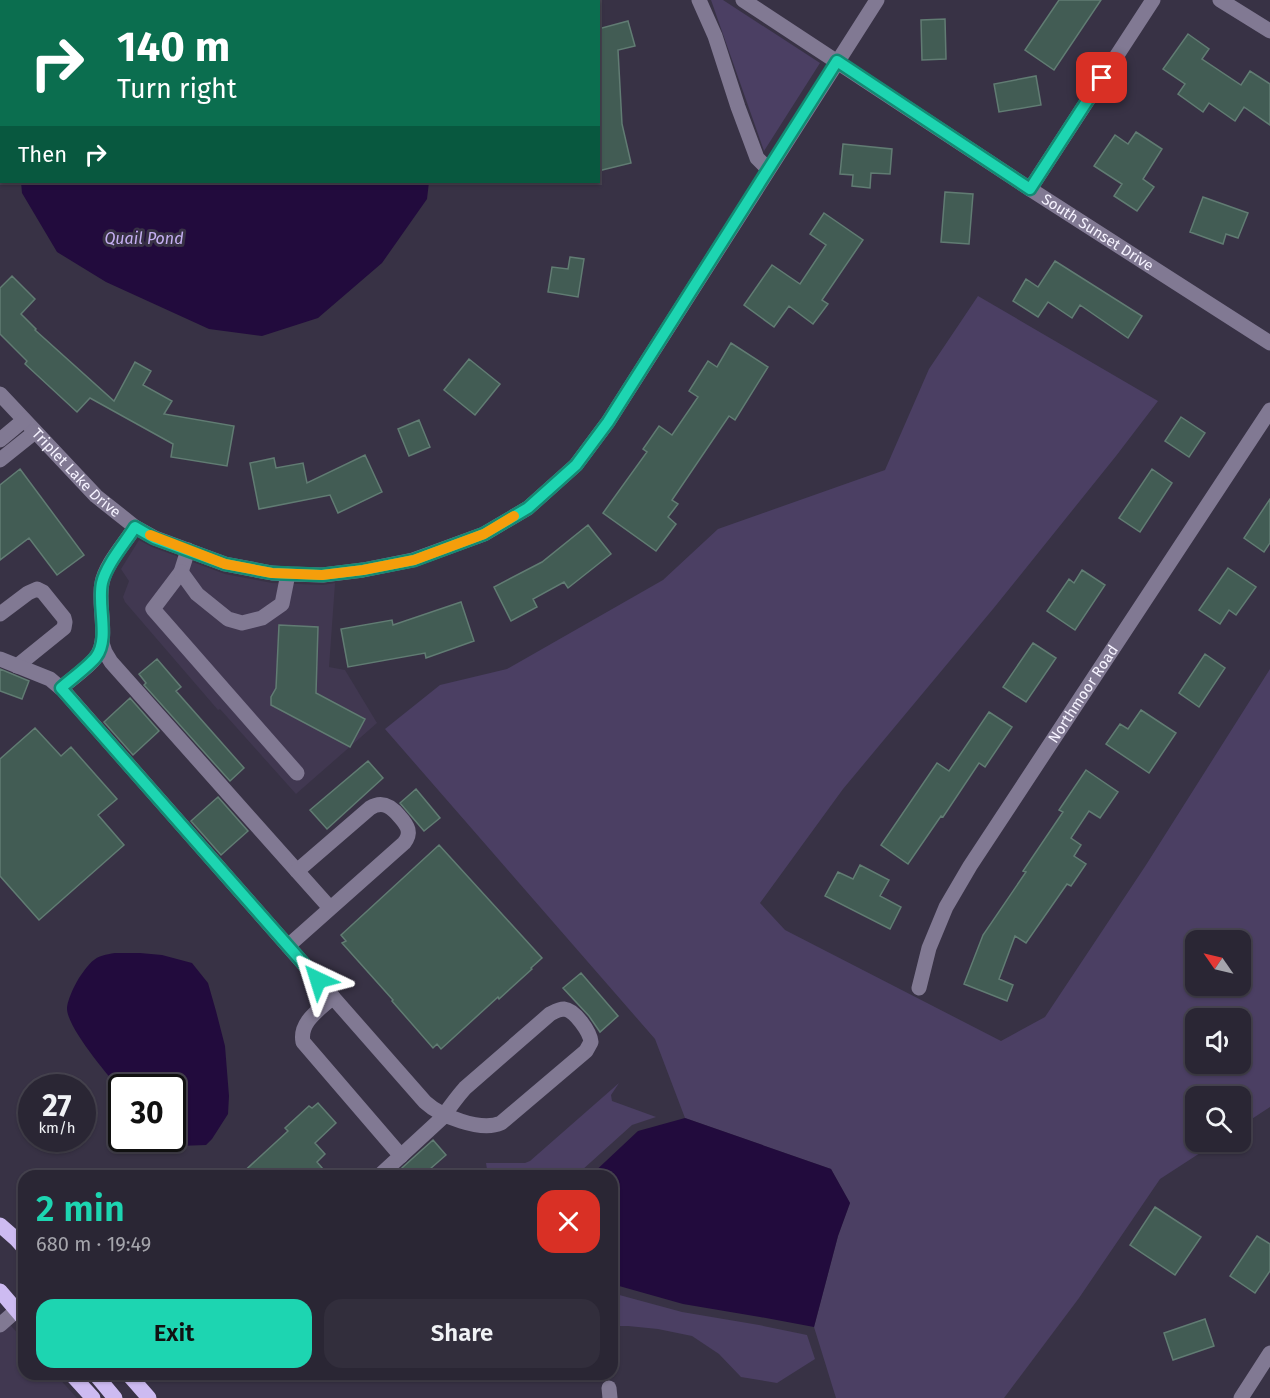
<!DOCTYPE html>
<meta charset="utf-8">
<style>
body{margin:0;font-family:"Fira Sans",sans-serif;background:#322e3c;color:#f1f3f6;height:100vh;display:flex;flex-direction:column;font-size:22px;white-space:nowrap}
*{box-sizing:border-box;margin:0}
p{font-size:20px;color:#a5a5ac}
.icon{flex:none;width:33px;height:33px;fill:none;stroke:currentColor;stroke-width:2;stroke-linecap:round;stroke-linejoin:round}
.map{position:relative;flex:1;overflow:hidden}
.panel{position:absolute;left:18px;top:1170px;width:600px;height:210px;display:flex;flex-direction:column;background:#2a2634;border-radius:18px;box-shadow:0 2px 4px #0004,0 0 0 2px #46434f}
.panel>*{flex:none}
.banner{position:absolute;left:0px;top:0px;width:600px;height:183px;box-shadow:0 2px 4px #0004,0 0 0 2px #46434f;background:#0b6e4f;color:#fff;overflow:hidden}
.needle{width:39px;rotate:304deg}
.tools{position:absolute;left:1185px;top:930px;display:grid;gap:12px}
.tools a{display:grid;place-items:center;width:66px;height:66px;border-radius:12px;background:#2a2634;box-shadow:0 2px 4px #0004,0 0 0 2px #46434f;font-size:30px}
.speed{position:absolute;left:18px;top:1074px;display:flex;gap:12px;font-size:30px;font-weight:700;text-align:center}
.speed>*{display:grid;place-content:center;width:78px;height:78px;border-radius:50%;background:#2a2634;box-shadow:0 2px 4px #0004,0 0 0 2px #46434f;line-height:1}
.speed small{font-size:15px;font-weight:400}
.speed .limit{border:3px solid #111;border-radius:9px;background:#fff;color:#111}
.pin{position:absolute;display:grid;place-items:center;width:51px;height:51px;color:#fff;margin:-26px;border-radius:12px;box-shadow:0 3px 9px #0006}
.me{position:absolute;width:66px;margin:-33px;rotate:319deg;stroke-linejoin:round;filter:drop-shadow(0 0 4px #0008)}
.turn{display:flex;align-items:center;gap:21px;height:126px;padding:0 18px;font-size:27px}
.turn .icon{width:78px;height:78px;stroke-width:2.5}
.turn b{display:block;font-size:42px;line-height:51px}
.then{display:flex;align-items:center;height:57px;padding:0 18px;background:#0003;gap:12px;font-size:22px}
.round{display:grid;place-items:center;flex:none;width:63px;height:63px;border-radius:18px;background:#322e3c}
.headline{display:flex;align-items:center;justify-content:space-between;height:102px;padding:0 18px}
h1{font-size:36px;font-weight:600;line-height:45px;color:#1dd5b1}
.cta{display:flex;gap:12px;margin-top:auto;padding:12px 18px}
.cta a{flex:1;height:69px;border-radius:18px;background:#1dd5b1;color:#111;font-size:24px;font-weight:600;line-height:69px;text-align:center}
.cta a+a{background:#322e3c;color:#f1f3f6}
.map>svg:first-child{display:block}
</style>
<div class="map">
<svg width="1270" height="1398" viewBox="0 0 1270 1398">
<rect width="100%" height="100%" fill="#383245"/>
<path fill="#413851" d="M 139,540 L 152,547 L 225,574 L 272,583 L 323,585 L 335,583 L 329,667 L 345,670 L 377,723 L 296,794 L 220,709 L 218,710 L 125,602 L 123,597 L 129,581 L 121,569 Z
M 0,1314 L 24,1340 L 24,1374 L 55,1374 L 77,1398 L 0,1398 Z"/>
<path fill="#4b3f63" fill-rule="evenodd" d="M 711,0 L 723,0 L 820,63 L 764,151 Z
M 978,296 L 1158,401 L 1116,456 L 993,609 L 843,789 L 760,903 L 785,930 L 1001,1041 L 1045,1017 L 1146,865 L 1270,669 L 1270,1107 L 1241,1126 L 1240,1096 L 1196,1096 L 1196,1142 L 1217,1142 L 1160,1179 L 1079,1298 L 1004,1398 L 836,1398 L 814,1327 L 838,1236 L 850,1203 L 831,1169 L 685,1118 L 655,1039 L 385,729 L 440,685 L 507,669 L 663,580 L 718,529 L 885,470 L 929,369 ZM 1196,940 L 1240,940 L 1240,986 L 1196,986 ZM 1196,1018 L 1240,1018 L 1240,1064 L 1196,1064 Z
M 619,1083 L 611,1095 L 612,1101 L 656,1117 L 632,1125 L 581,1171 L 579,1176 L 488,1176 L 486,1163 L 525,1163 L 530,1161 Z
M 612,1293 L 682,1312 L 759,1325 L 807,1335 L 815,1359 L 777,1383 L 741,1377 L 719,1354 L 692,1336 L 658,1329 L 628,1326 L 612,1326 Z"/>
<path fill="#220b3d" d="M 21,182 L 429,182 L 427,199 L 382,263 L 318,318 L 262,336 L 209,329 L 106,282 L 57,252 L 22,193 Z
M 115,953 L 140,953 L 162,955 L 192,963 L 208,983 L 216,1011 L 225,1046 L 229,1096 L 228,1114 L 212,1139 L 206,1145 L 179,1146 L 170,1144 L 163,1139 L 172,1138 L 172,1088 L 122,1088 L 121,1091 C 108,1075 68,1029 67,1009 C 67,1000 76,982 81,975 C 93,959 95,956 115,953 Z
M 685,1118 L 831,1169 L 850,1203 L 838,1236 L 814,1327 L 760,1317 L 683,1304 L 612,1284 L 612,1176 L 590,1176 L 638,1131 Z"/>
<path fill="#425c54" stroke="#617c73" stroke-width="1.5" d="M 1059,0 L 1101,0 L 1054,70 L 1025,50 Z
M 945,19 L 946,59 L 922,60 L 921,20 Z
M 628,21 L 635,46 L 618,50 L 622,124 L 631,163 L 598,171 L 598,29 Z
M 1188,34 L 1209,49 L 1202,59 L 1241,85 L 1250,71 L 1270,84 L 1270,125 L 1244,107 L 1235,121 L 1209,103 L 1203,112 L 1178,94 L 1185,84 L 1163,69 Z
M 1036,76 L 1041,105 L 999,112 L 994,84 Z
M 1136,132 L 1162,149 L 1143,179 L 1154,187 L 1137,211 L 1114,196 L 1122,184 L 1094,166 L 1115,135 L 1128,144 Z
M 843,144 L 892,149 L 890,174 L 871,173 L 870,188 L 852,186 L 853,175 L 840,174 Z
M 945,192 L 973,194 L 969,244 L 941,242 Z
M 1203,197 L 1248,213 L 1238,238 L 1226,234 L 1223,244 L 1190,232 Z
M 824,213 L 863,240 L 822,300 L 828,304 L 813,324 L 789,306 L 774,327 L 744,305 L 772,265 L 800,284 L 826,245 L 810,234 Z
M 570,257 L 584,259 L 578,297 L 548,292 L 552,267 L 568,269 Z
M 1055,261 L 1142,316 L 1128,338 L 1080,305 L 1072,318 L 1048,302 L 1038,317 L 1013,301 L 1026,279 L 1038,287 Z
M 12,276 L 35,299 L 21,314 L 36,329 L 35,330 L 114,401 L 135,362 L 151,371 L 143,385 L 172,401 L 164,414 L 234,426 L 227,466 L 171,457 L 173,444 L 90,398 L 77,412 L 25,364 L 27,361 L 0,334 L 0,288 Z
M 731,343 L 768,367 L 735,420 L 729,416 L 672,500 L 678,504 L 668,517 L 676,524 L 656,551 L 603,513 L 647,452 L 643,449 L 659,426 L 672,435 L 698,397 L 689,391 L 708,361 L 717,367 Z
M 469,359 L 500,384 L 475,415 L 444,390 Z
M 1181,417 L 1205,433 L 1189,457 L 1165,441 Z
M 419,420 L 430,447 L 409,456 L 398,429 Z
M 365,455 L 382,492 L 338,513 L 330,495 L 259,509 L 250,463 L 274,458 L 276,468 L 303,463 L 307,483 Z
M 20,469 L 84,555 L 57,575 L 29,538 L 0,560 L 0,485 Z
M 1152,469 L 1172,483 L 1140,532 L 1119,518 Z
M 1270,499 L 1270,543 L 1264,552 L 1244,538 Z
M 588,525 L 611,554 L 568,588 L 564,582 L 533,599 L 537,607 L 511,621 L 494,587 L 542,562 Z
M 1228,568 L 1256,587 L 1236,615 L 1229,610 L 1220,624 L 1199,610 Z
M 1082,570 L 1105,585 L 1075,630 L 1047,611 L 1069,579 L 1074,583 Z
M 461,602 L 474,641 L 426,658 L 425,653 L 348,667 L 341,629 L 392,620 L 393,625 Z
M 279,625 L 318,627 L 316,693 L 365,719 L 350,747 L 271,705 L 271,697 L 276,688 Z
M 1033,643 L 1056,658 L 1026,702 L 1003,687 Z
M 1205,654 L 1225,668 L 1199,707 L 1179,693 Z
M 157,659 L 181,687 L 176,691 L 244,768 L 230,781 L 144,685 L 146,683 L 139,674 Z
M 0,669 L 29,681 L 22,699 L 0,691 Z
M 130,698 L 159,731 L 133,755 L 104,722 Z
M 1141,710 L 1176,733 L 1149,773 L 1106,744 L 1120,724 L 1128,729 Z
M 989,712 L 1012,727 L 985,767 L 979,763 L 943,817 L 941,816 L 908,864 L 881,845 L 937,763 L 949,771 Z
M 35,728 L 61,756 L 71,747 L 117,799 L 98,815 L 124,845 L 39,920 L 0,876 L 0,759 Z
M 368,761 L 383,778 L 327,829 L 310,810 Z
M 1086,770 L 1118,792 L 1100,818 L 1089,811 L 1071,838 L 1081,845 L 1074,856 L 1086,864 L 1071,886 L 1067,884 L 1026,943 L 1015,936 L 999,979 L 1013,985 L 1007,1001 L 964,984 L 983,935 L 1026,872 L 1023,871 L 1063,812 L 1059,810 Z
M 416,789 L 440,818 L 424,831 L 400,803 Z
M 218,797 L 248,831 L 221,855 L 191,821 Z
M 439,845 L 542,958 L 531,968 L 532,969 L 499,999 L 498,997 L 441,1049 L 437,1044 L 433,1048 L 392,1001 L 393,1000 L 342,943 L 346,941 L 341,935 Z
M 860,865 L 889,880 L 880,896 L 901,907 L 890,929 L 825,896 L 838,872 L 853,879 Z
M 581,973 L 618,1016 L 600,1032 L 589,1016 L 563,988 Z
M 318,1103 L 336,1123 L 315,1143 L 325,1154 L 317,1162 L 329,1176 L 239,1176 L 288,1131 L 285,1128 L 309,1106 L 312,1108 Z
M 433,1140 L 446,1155 L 422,1176 L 393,1176 Z
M 1155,1207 L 1201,1237 L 1175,1275 L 1130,1245 Z
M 1257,1236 L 1270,1244 L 1270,1271 L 1255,1293 L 1230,1276 Z
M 1205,1319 L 1214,1346 L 1173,1360 L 1164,1333 Z"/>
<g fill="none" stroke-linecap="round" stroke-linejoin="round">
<g stroke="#817993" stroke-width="15">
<path d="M 699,0 L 715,36 L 738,107 L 757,158 L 768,169"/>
<path id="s1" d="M 743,0 L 1030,189 L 1270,343"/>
<path d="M 1220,0 L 1270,31"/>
<path d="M 80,2 L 82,0"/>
<path d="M 0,103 L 2,101"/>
<path d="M 1030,189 L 1153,0"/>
<path id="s2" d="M 0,394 L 96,496 L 135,527 L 155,538 L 225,564 L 272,573 L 288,574 L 323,575 L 363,570 L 413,560 L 484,534 L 528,508 L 576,465 L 608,422 L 877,0"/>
<path d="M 0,440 L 24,420"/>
<path d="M 0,460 L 35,432"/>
<path d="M 188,550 L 181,572 L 153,609 L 297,773"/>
<path d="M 181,572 L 197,594 L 228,619 L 242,623 L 262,618 L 282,604 L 288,574"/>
<path d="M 0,614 L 28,593 L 37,589 L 43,592 L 64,618 L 65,622 L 64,628 L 17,666"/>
<path d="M 102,643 L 105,652 L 111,662 L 297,871"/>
<path d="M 0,659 L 50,679 L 63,690 L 425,1102 C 440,1116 481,1132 501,1123 L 586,1051 L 591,1042 C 590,1032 575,1010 564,1009 C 559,1009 554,1012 550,1014 L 465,1088 C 457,1097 449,1108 442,1118 L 379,1176"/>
<path d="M 61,688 C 71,679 88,668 96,657 C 110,639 97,605 102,583 C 105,565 125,543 135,527"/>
<path d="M 288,946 L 404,843 C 412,833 408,826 400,817 C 392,807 383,800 370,808 L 297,871 L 330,908"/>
<path id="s3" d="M 919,988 L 929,948 L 946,907 L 970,866 L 1270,410"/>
<path d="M 333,997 C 319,1010 299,1022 303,1042 L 401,1156"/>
<path d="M 0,1325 L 17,1310"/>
<path d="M 609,1388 L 610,1398"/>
<path d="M 1241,1398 L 1270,1353"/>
</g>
<path stroke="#cdbbf1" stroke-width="15" d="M 0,1225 L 16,1239 L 24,1248
M 0,1291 L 24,1319
M 71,1374 L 93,1398
M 95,1374 L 115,1398
M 128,1374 L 149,1398"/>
</g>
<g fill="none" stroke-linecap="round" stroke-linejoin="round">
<defs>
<path id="route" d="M 318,980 L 61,688 C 71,679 88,667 96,657 C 110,639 97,605 102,583 C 106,565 125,543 135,527 L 154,538 L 225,564 L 272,573 L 322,575 L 363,570 L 414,560 L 484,534 L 528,508 L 576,465 L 608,422 L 837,61 L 1030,189 L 1102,78"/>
</defs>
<use href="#route" stroke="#138a73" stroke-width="15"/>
<use href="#route" stroke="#1dd5b1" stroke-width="10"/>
<path stroke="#f59e0b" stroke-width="10" d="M 150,535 L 225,564 L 272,573 L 322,575 L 363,570 L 414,560 L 484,534 L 514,516"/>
</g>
<g text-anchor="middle" stroke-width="6" stroke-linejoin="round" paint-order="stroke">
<g font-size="15" fill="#f6f3ff" stroke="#383245">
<text dy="5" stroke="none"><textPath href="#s1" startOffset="424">South Sunset Drive</textPath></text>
<text dy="5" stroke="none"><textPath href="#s2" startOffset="110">Triplet Lake Drive</textPath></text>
<text dy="5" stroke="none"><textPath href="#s3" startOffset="339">Northmoor Road</textPath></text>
</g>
<g font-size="16" font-style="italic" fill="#c6b0f3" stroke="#383245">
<text x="144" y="244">Quail Pond</text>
</g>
</g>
</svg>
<div class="tools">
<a><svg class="needle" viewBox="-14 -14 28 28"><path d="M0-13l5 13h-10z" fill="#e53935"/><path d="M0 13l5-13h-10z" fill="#a5a5ac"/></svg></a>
<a><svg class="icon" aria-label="sound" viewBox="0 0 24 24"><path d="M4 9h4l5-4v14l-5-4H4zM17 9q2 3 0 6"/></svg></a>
<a><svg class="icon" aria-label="search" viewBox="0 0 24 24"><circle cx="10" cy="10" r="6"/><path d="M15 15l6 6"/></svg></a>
</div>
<div class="speed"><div>27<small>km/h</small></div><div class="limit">30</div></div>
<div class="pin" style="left:1102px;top:78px;background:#d93025"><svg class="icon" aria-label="arrive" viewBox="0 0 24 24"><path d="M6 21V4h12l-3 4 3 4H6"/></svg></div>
<svg class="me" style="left:318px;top:980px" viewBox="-20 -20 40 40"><path d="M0-17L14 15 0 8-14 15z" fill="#1dd5b1" stroke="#fff" stroke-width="4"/></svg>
<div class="banner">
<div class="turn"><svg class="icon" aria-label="right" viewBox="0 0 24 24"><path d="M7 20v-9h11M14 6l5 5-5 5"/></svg><div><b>140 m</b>Turn right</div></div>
<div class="then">Then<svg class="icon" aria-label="right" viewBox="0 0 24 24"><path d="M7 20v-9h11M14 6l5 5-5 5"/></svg></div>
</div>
<section class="panel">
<div class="headline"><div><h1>2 min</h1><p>680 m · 19:49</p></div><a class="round" style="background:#d93025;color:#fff"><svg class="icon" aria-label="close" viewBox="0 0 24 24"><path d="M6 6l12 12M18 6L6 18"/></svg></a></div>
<div class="cta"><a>Exit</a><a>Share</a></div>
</section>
</div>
